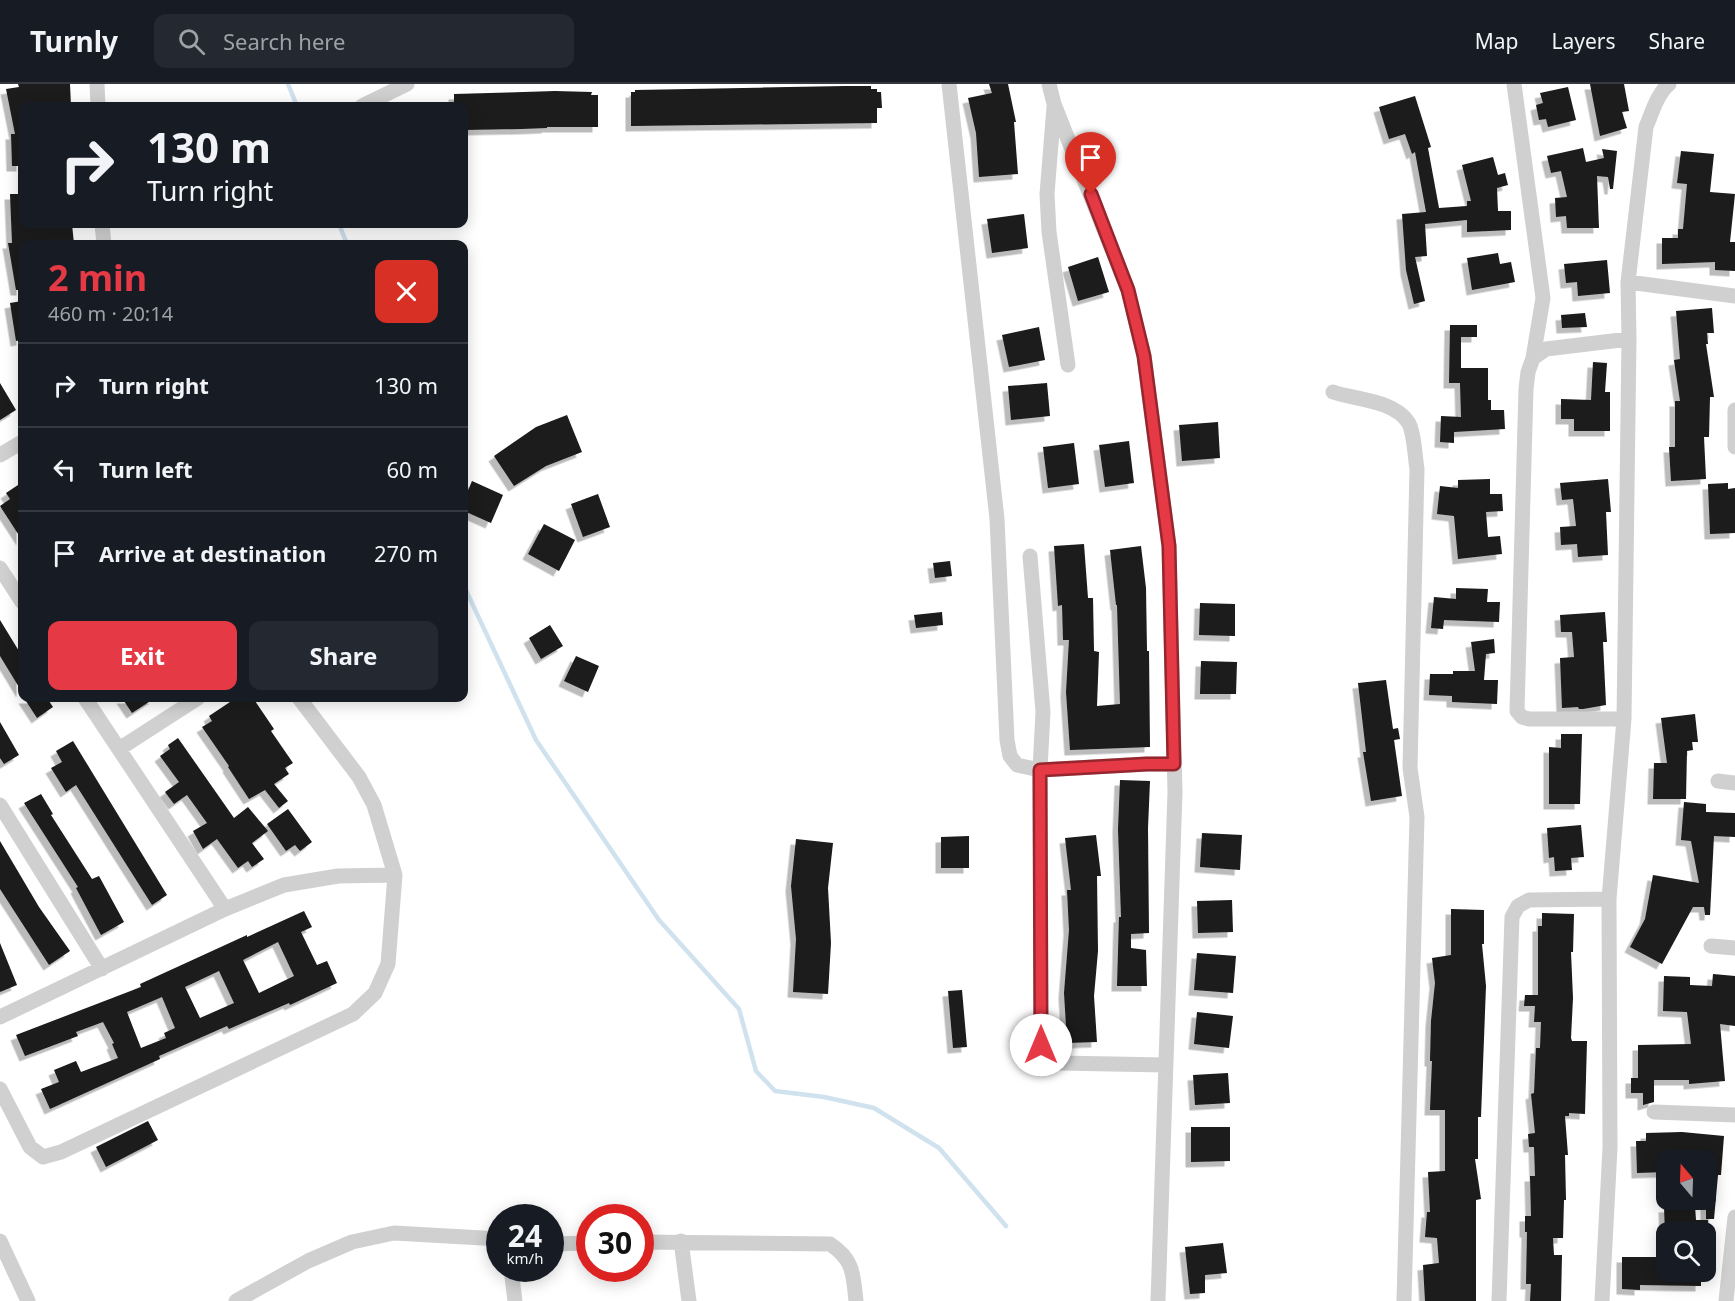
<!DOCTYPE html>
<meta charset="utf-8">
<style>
body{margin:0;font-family:"Noto Sans",sans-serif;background:#242831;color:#f1f3f6;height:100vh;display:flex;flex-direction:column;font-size:22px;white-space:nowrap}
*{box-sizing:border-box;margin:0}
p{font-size:20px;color:#9ea1a6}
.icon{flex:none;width:33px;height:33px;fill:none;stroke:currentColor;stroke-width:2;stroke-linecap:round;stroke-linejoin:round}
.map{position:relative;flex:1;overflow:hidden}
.panel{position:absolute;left:18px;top:156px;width:450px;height:462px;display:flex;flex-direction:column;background:#171b24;border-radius:12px;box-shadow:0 3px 15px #0003}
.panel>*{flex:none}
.hud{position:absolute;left:18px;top:18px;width:450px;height:126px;border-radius:12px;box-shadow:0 3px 15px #0003;background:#171b24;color:#f1f3f6;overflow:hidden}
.needle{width:39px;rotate:341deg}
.controls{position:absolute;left:1656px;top:1066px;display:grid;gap:12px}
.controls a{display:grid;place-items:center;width:60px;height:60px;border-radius:12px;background:#171b24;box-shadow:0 3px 15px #0003;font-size:30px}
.speed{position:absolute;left:486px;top:1120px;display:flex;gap:12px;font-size:30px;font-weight:700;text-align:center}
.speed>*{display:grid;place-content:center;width:78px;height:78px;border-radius:50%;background:#171b24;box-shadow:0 3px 15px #0003;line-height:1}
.speed small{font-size:15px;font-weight:400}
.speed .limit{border:9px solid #d22;background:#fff;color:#111}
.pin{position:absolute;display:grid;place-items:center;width:51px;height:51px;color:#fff;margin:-62px -26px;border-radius:50% 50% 50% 0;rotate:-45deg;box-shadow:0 0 6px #0007}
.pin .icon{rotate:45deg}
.me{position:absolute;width:66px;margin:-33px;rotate:0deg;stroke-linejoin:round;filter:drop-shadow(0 0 4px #0008)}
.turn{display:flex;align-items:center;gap:21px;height:126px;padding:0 30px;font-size:27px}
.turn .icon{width:78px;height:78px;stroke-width:2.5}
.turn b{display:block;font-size:42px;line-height:51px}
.round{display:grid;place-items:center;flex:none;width:63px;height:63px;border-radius:12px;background:#242831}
.headline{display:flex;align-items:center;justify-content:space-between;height:102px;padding:0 30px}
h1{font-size:36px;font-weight:700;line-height:45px;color:#e63946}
.button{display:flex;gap:12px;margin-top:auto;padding:12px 30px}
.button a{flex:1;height:69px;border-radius:12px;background:#e63946;color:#fff;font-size:24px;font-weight:700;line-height:69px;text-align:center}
.button a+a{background:#242831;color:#f1f3f6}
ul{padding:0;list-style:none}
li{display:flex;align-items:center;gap:18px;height:84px;padding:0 30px;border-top:2px solid #363941}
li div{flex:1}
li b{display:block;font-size:22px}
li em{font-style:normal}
header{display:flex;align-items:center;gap:36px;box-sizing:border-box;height:84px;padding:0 30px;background:#171b24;border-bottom:2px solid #363941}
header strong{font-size:28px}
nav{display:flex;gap:33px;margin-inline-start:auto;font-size:21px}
.search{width:420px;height:54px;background:#242831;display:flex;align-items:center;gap:15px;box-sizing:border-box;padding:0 21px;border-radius:12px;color:#9ea1a6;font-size:22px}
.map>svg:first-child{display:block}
</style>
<header>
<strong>Turnly</strong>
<div class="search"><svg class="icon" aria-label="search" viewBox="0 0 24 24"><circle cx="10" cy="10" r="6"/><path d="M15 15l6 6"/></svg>Search here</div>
<nav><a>Map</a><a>Layers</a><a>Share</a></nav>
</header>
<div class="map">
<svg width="1735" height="1217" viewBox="0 0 1735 1217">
<defs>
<filter id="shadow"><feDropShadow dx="-5.5" dy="5.5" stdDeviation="0" flood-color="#0004"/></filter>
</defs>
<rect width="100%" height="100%" fill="#fff"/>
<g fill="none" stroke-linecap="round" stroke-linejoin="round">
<path stroke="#cfe2ee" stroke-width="4.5" d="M 288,0 L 297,22
M 339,140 L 347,160
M 464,502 L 536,656 L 659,836 L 739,925 L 756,987 L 775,1007 L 824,1013 L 874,1024 L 939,1064 L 1006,1142"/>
</g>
<path fill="#1a1a1a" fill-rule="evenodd" filter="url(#shadow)" d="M 18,0 L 70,0 L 71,22 L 22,22 L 22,82 L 12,82 L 11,50 L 15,50 L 6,5 L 19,3 Z
M 989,0 L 1008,0 L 1016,38 L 1014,38 L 1018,90 L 979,93 L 976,49 L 968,14 L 992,9 Z
M 1590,0 L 1624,0 L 1629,27 L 1622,28 L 1627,44 L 1600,52 Z
M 846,2 L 871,2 L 871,5 L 877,5 L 877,8 L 881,8 L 882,24 L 877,24 L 877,39 L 631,42 L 631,8 L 635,8 L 635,6 Z
M 1568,3 L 1576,36 L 1548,43 L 1546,35 L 1539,36 L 1536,21 L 1543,19 L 1540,9 Z
M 555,7 L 592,8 L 591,11 L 598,11 L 598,43 L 547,43 L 547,44 L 521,45 L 464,46 L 464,22 L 454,22 L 454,10 Z
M 1415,12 L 1431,63 L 1428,64 L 1439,124 L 1467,122 L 1467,117 L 1471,117 L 1462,81 L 1493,73 L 1498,91 L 1505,89 L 1508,101 L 1497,104 L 1498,127 L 1511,127 L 1511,146 L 1467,148 L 1467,136 L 1425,140 L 1427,172 L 1415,173 L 1425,217 L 1414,220 L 1406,186 L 1402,130 L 1426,128 L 1415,68 L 1412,70 L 1405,50 L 1389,55 L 1379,23 Z
M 1583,64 L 1586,78 L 1604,74 L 1602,65 L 1617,67 L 1613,105 L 1610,105 L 1608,93 L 1597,92 L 1599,144 L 1567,144 L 1566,132 L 1556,133 L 1555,114 L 1567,113 L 1561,87 L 1551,89 L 1547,72 Z
M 1681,67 L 1714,70 L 1710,108 L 1735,110 L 1730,158 L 1735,158 L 1735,187 L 1715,186 L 1715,178 L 1662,180 L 1662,154 L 1678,154 L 1678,145 L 1683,145 L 1687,100 L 1677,99 Z
M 10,110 L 22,110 L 22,140 L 72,140 L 74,160 L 22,160 L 22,206 L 16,206 L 8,159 L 12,159 Z
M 1024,130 L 1028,164 L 992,169 L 987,135 Z
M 1498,169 L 1500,180 L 1511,178 L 1515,198 L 1472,206 L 1467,174 Z
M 1098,173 L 1109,208 L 1078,217 L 1068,183 Z
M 1607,176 L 1610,209 L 1578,212 L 1577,198 L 1566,199 L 1564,180 Z
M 22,217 L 22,256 L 16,257 L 10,219 Z
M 1712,224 L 1714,249 L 1707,249 L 1708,260 L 1706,260 L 1714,313 L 1710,313 L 1709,353 L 1704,353 L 1706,395 L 1671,397 L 1669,363 L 1675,363 L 1675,317 L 1680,317 L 1674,276 L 1680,275 L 1676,227 Z
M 1585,229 L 1587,243 L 1562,244 L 1561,231 Z
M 1450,241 L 1477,241 L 1477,253 L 1461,253 L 1461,284 L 1488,284 L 1488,316 L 1491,316 L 1491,326 L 1504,326 L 1505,345 L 1454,348 L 1454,359 L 1440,358 L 1441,332 L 1461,333 L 1460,299 L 1449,299 Z
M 1039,243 L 1045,276 L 1009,283 L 1002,251 Z
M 1593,278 L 1607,279 L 1605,308 L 1610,308 L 1610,347 L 1574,347 L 1574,335 L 1561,335 L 1561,315 L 1591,316 Z
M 0,299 L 16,326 L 0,336 Z
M 1047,299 L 1050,332 L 1011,336 L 1008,302 Z
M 567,331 L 582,368 L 546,382 L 514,402 L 494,372 L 536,343 Z
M 1218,338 L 1220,374 L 1182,377 L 1179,341 Z
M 1129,357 L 1134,399 L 1105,403 L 1099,361 Z
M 1074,359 L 1079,400 L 1048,404 L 1043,363 Z
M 1490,395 L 1490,410 L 1502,410 L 1503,427 L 1486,428 L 1488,453 L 1500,452 L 1502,470 L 1458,475 L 1454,432 L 1437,430 L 1440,402 L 1458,404 L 1458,396 Z
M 1608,395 L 1611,428 L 1606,428 L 1608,471 L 1578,473 L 1577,460 L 1561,461 L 1560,443 L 1576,442 L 1573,415 L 1562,416 L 1560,399 Z
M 472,397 L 503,411 L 491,439 L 464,427 L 464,416 Z
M 1728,399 L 1728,405 L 1735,404 L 1735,449 L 1710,450 L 1708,400 Z
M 18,401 L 22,407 L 22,456 L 0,422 L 10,415 L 6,409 Z
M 598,410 L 610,443 L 583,453 L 571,420 Z
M 544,440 L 575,456 L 559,487 L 528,470 Z
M 1084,460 L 1088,514 L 1093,514 L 1094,567 L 1099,568 L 1097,622 L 1120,620 L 1117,521 L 1116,521 L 1110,466 L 1141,462 L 1146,504 L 1147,567 L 1149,567 L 1150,663 L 1070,666 L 1066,608 L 1069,556 L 1063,556 L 1062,521 L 1058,522 L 1054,462 Z
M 950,477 L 952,492 L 935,494 L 933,479 Z
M 1456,504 L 1488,505 L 1487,518 L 1500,518 L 1499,538 L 1444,536 L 1443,545 L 1431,544 L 1434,513 L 1456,515 Z
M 1200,519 L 1235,520 L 1235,552 L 1199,551 Z
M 942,528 L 943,541 L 916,544 L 914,531 Z
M 1605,528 L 1607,558 L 1603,558 L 1606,621 L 1583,625 L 1579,625 L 1578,623 L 1562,624 L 1560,574 L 1574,573 L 1572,548 L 1561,548 L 1560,531 Z
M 0,536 L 22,572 L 22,608 L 0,572 Z
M 550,541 L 563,562 L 541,575 L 529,554 Z
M 1494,555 L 1495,569 L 1486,570 L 1484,596 L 1498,596 L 1497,620 L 1452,618 L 1452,612 L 1429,611 L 1430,590 L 1453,590 L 1453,587 L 1475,587 L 1471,558 Z
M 576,572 L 599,582 L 588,608 L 564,597 Z
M 1201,577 L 1237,578 L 1236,610 L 1200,610 Z
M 1386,596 L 1393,645 L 1398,644 L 1400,655 L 1394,656 L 1402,712 L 1371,717 L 1363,668 L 1366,668 L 1358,599 Z
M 24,614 L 47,614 L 53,623 L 37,634 Z
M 122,614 L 155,614 L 132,629 Z
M 236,614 L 253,614 L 274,645 L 271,647 L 293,679 L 285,684 L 289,690 L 274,700 L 288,717 L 279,724 L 265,706 L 249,715 L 228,683 L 229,682 L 202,643 L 212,637 L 209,632 Z
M 1695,630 L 1698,658 L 1692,658 L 1693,666 L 1687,667 L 1686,715 L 1653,715 L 1654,679 L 1667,679 L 1661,634 Z
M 0,638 L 19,671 L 4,680 L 0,674 Z
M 1561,650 L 1582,650 L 1580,720 L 1549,720 L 1549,663 L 1561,664 Z
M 178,654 L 234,734 L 248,723 L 268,747 L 252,759 L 264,775 L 252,783 L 248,777 L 238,784 L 217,755 L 203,765 L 193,747 L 207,739 L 187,711 L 174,720 L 165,708 L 179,698 L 160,672 L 170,665 L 168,661 Z
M 73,657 L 167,811 L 152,821 L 76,701 L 66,708 L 51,684 L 62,678 L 56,667 Z
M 1120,696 L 1150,697 L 1148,744 L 1149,849 L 1131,850 L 1131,864 L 1146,866 L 1147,902 L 1117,902 L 1119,833 L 1121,833 L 1118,745 Z
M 41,710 L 53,730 L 51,731 L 92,795 L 99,792 L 124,838 L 101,851 L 76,804 L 78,803 L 24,719 Z
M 1684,718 L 1706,720 L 1706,728 L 1735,729 L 1735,753 L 1714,752 L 1710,831 L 1705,831 L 1704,823 L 1693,823 L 1662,880 L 1630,863 L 1645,835 L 1653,791 L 1699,799 L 1691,757 L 1681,756 Z
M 288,725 L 312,758 L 300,767 L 295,761 L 286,767 L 267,740 Z
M 1581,741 L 1584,773 L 1571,774 L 1572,786 L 1555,787 L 1554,773 L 1549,774 L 1547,744 Z
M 1202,749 L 1242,751 L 1240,786 L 1200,783 Z
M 1096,751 L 1101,792 L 1097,792 L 1098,867 L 1094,912 L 1097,958 L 1067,959 L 1064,909 L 1069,846 L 1067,806 L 1071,806 L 1065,754 Z
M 969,752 L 969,784 L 941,784 L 941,753 Z
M 796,755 L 833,759 L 828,804 L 831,859 L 828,910 L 793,908 L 796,855 L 791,802 Z
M 0,757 L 39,823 L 70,867 L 49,881 L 0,805 Z
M 1232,816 L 1233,848 L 1198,849 L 1197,817 Z
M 1451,825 L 1484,826 L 1484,860 L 1482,860 L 1486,902 L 1481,1033 L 1478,1033 L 1478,1075 L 1475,1075 L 1481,1115 L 1476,1116 L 1476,1217 L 1425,1217 L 1423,1181 L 1439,1179 L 1437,1154 L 1425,1153 L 1427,1128 L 1430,1128 L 1428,1088 L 1445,1087 L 1445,1026 L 1430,1026 L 1432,977 L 1430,977 L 1431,937 L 1435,899 L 1432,874 L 1451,871 Z
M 304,827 L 312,843 L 301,848 L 317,881 L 327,877 L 337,899 L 290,921 L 289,919 L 229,945 L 227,942 L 159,972 L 160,975 L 50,1025 L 41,1005 L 59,998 L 54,986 L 76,977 L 81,988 L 118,974 L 112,960 L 114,959 L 103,938 L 76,948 L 78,952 L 25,972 L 16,951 L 141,903 L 140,900 L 247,851 L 247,853 ZM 278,858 L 294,892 L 259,909 L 243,876 ZM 219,887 L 234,919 L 200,934 L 185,903 ZM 162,913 L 175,944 L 164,949 L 166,954 L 141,964 L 127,928 Z
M 1542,829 L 1574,830 L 1573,868 L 1571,868 L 1573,914 L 1571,954 L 1572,957 L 1587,957 L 1585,1030 L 1569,1029 L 1569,1032 L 1565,1032 L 1568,1071 L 1565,1071 L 1566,1116 L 1564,1116 L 1563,1154 L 1553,1154 L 1554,1171 L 1562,1171 L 1561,1217 L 1530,1217 L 1531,1200 L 1526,1200 L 1527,1148 L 1525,1148 L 1525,1132 L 1531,1132 L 1530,1092 L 1535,1092 L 1534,1063 L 1529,1063 L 1528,1050 L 1535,1049 L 1531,1010 L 1534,1009 L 1536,964 L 1540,964 L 1541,938 L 1534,938 L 1535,922 L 1524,922 L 1525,911 L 1538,911 L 1538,842 L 1542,842 Z
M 0,859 L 17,901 L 0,908 Z
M 1197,869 L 1236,872 L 1233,909 L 1194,906 Z
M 1713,890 L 1735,892 L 1735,942 L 1720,940 L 1725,997 L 1689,1000 L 1689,996 L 1654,996 L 1654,1018 L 1643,1021 L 1643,1009 L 1631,1009 L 1631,994 L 1638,994 L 1638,961 L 1691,960 L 1687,928 L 1663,927 L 1664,892 L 1690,893 L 1690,901 L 1712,902 Z
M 962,906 L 967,963 L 953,964 L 948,907 Z
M 1197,928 L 1233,932 L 1229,964 L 1194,960 Z
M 1228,989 L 1230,1019 L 1195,1021 L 1193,991 Z
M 148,1037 L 158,1056 L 106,1083 L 96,1063 Z
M 1191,1043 L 1230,1043 L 1230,1077 L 1191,1078 Z
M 1682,1048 L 1724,1052 L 1721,1091 L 1718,1091 L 1714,1135 L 1706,1135 L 1706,1077 L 1666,1077 L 1666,1088 L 1637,1089 L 1636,1057 L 1646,1057 L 1646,1049 Z
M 1695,1122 L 1696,1136 L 1708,1136 L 1708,1149 L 1665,1149 L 1664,1123 Z
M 1223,1159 L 1227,1189 L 1205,1191 L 1205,1209 L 1190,1210 L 1185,1163 Z
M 1622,1173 L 1666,1173 L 1666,1188 L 1701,1188 L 1701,1202 L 1640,1201 L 1640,1206 L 1622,1205 Z"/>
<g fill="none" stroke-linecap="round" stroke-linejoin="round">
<path stroke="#d0d0d0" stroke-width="15" d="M 97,0 L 98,22
M 949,0 L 997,435 L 1007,656 L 1010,672 L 1017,681 L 1040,686 L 1041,961 L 1045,974 L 1058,979 L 1166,981
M 1049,0 L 1054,20 L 1128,206 L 1144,272 L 1169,462 L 1175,708 L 1158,1217
M 1514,0 L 1543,214 L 1533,274
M 362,22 L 407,0
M 1054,23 L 1047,110 L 1049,148 L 1068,281
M 102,140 L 104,160
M 1628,198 L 1735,212
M 1333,308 C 1356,316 1393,316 1408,338 C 1414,347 1415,373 1417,385 L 1410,684 L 1417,733 L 1404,1217
M 1735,326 L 1735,363
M 0,371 L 22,358
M 1030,472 L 1043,628 L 1040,686 L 1147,680 L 1174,680
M 0,484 L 22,518
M 85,614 L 225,825
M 1624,635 L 1529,635 L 1522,633 L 1517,627 L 1526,305 L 1528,288 L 1533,274 L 1546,265 L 1629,255
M 119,665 L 198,614
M 1718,697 L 1735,699
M 0,721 L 102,885
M 1711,862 L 1735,864
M 0,933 L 225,825 L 284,801 L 338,792 L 395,791
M 0,1005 L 30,1063 L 43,1073 L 61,1068 L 353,930 L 375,909 L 388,880 L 395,791 L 374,721 L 359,693 L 299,614
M 1654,1028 L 1735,1031
M 0,1157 L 28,1217
M 681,1157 L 689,1217
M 640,1158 L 830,1160 C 854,1176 853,1190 856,1217
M 550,1160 L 590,1159
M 511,1185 L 515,1217
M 236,1217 L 308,1177 L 352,1158 L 394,1149 L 500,1155
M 1499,1217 L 1512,833 L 1518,822 L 1529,816 L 1609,815
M 1602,1217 L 1610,1064 L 1609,815 L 1624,635 L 1629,255 L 1628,198 L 1646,43 C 1652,29 1657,10 1669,0
M 1726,1217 L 1735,1133"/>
</g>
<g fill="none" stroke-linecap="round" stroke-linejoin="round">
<defs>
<path id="route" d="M 1041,961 L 1040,686 L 1147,680 L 1174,680 L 1169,462 L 1144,272 L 1128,206 L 1091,110"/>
</defs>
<use href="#route" stroke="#96252e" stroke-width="15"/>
<use href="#route" stroke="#e63946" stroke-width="10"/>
</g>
</svg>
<div class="controls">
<a><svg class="needle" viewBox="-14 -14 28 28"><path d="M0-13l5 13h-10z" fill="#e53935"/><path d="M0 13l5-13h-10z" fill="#9ea1a6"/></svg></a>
<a><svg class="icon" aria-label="search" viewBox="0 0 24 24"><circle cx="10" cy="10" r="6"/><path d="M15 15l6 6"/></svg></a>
</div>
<div class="speed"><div>24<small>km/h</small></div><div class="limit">30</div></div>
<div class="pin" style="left:1091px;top:110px;background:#d93025"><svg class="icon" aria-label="arrive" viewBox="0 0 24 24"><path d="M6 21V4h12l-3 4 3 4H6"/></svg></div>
<svg class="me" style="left:1041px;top:961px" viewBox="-20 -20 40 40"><circle r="19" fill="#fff"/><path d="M0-13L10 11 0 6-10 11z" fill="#e63946"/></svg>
<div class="hud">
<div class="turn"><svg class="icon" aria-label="right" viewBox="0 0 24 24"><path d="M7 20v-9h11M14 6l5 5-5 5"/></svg><div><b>130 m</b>Turn right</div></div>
</div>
<section class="panel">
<div class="headline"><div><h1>2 min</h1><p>460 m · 20:14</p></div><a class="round" style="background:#d93025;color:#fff"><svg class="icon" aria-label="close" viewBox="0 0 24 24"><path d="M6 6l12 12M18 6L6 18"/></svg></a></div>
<ul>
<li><svg class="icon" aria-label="right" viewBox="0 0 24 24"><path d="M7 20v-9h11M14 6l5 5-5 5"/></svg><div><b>Turn right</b></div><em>130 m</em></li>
<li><svg class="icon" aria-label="left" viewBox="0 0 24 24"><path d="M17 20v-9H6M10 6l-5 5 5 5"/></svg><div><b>Turn left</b></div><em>60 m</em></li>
<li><svg class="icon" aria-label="arrive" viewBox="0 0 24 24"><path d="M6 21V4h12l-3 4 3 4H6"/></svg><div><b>Arrive at destination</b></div><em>270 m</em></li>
</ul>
<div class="button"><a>Exit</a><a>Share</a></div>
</section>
</div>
